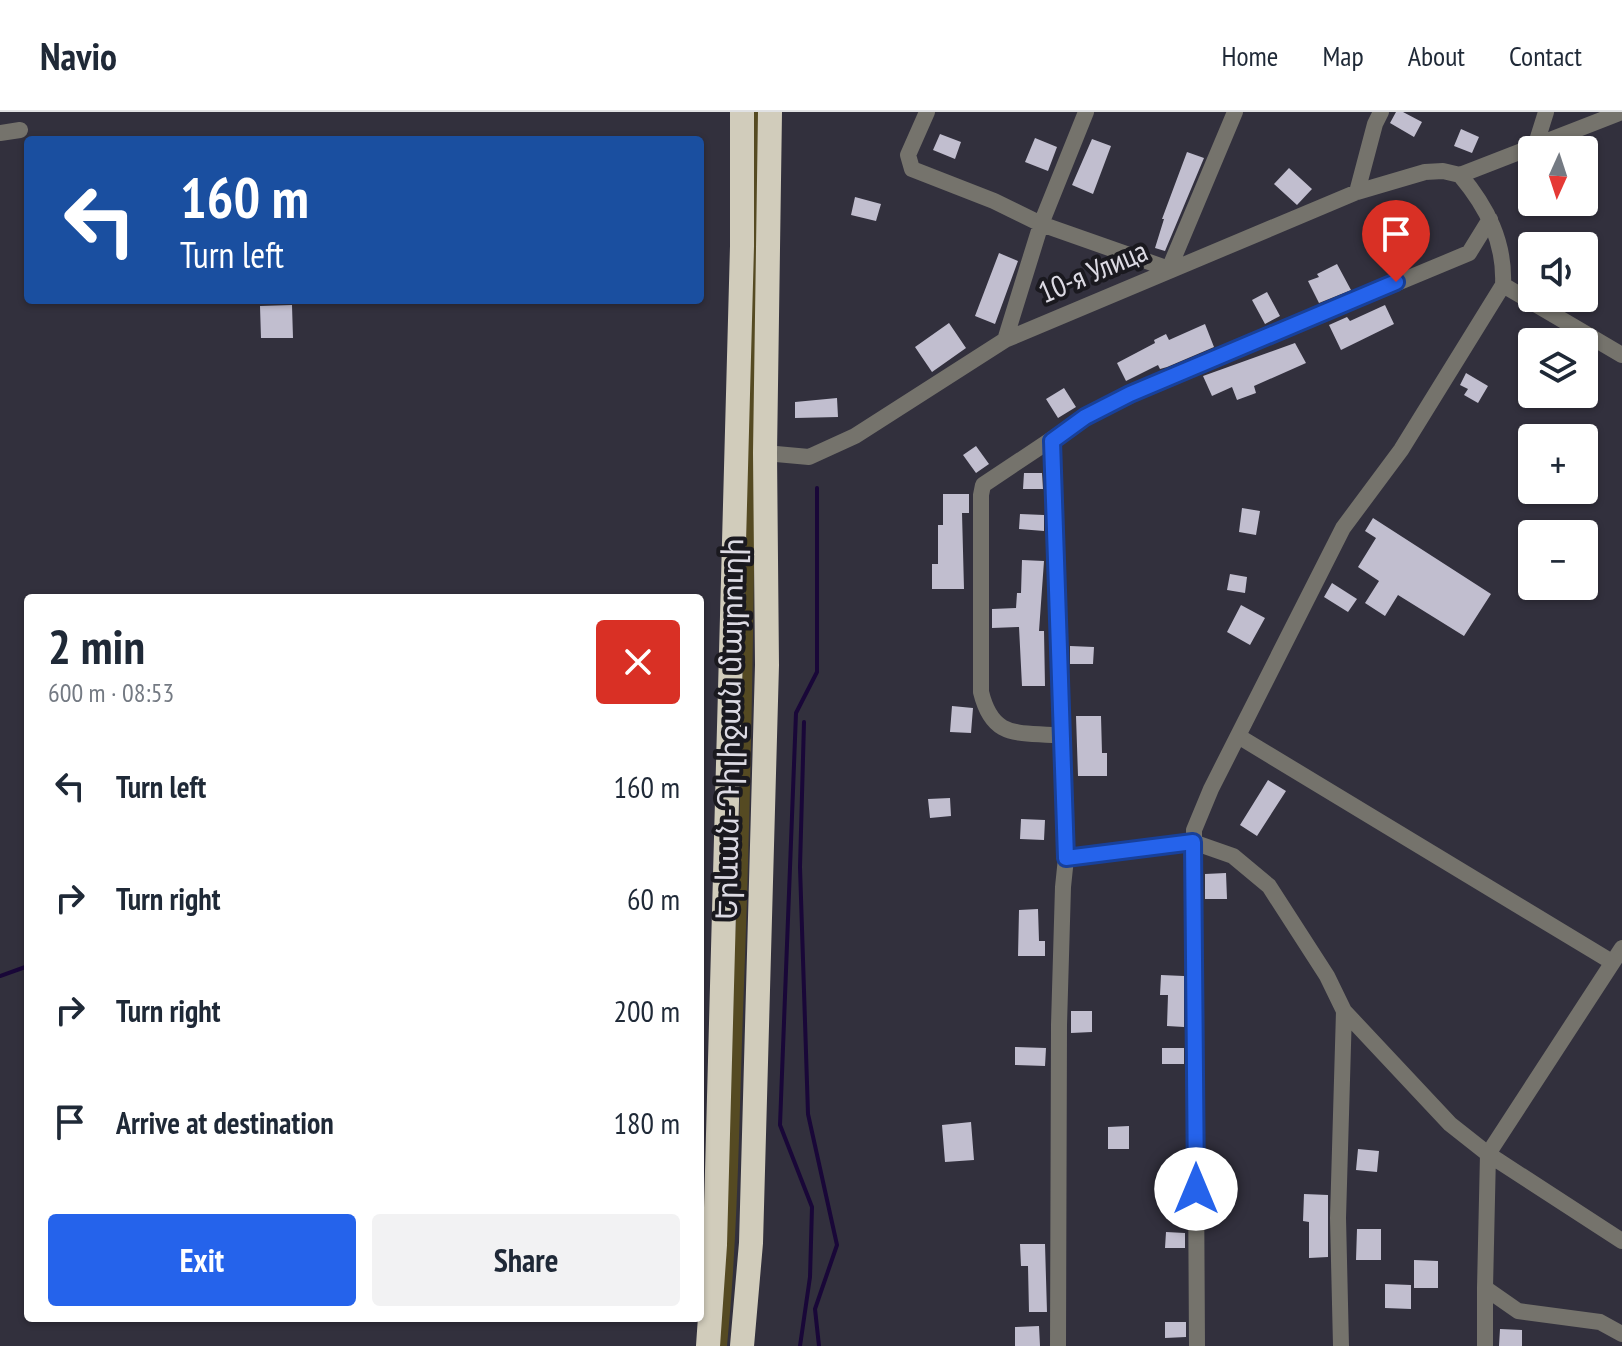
<!DOCTYPE html>
<meta charset="utf-8">
<style>
body{margin:0;font-family:"PT Sans Narrow","Noto Sans Armenian",sans-serif;background:#f2f2f3;color:#1f2937;height:100vh;display:flex;flex-direction:column;font-size:30px;white-space:nowrap}
*{box-sizing:border-box;margin:0}
p{font-size:26px;color:#747a83}
.icon{flex:none;width:44px;height:44px;fill:none;stroke:currentColor;stroke-width:2;stroke-linecap:round;stroke-linejoin:round}
.map{position:relative;flex:1;overflow:hidden}
.drawer{position:absolute;left:24px;top:482px;width:680px;height:728px;display:flex;flex-direction:column;background:#fff;border-radius:8px;box-shadow:0 2px 6px #0004}
.drawer>*{flex:none}
.hud{position:absolute;left:24px;top:24px;width:680px;height:168px;border-radius:8px;box-shadow:0 2px 6px #0004;background:#1a4fa0;color:#fff;overflow:hidden}
.needle{width:52px;rotate:183deg}
.fabs{position:absolute;left:1518px;top:24px;display:grid;gap:16px}
.fabs a{display:grid;place-items:center;width:80px;height:80px;border-radius:8px;background:#fff;box-shadow:0 2px 6px #0004;font-size:40px}
.pin{position:absolute;display:grid;place-items:center;width:68px;height:68px;color:#fff;margin:-82px -34px;border-radius:50% 50% 50% 0;rotate:-45deg;box-shadow:0 0 8px #0007}
.pin .icon{rotate:45deg}
.me{position:absolute;width:88px;margin:-44px;rotate:0deg;stroke-linejoin:round;filter:drop-shadow(0 0 6px #0008)}
.turn{display:flex;align-items:center;gap:28px;height:168px;padding:0 24px;font-size:36px}
.turn .icon{width:104px;height:104px;stroke-width:2.5}
.turn b{display:block;font-size:56px;line-height:68px}
.round{display:grid;place-items:center;flex:none;width:84px;height:84px;border-radius:8px;background:#f2f2f3}
.headline{display:flex;align-items:center;justify-content:space-between;height:136px;padding:0 24px}
h1{font-size:48px;font-weight:700;line-height:60px}
.button{display:flex;gap:16px;margin-top:auto;padding:16px 24px}
.button a{flex:1;height:92px;border-radius:8px;background:#2563eb;color:#fff;font-size:32px;font-weight:700;line-height:92px;text-align:center}
.button a+a{background:#f2f2f3;color:#1f2937}
ul{padding:0;list-style:none}
li{display:flex;align-items:center;gap:24px;height:112px;padding:0 24px}
li div{flex:1}
li b{display:block;font-size:30px}
li em{font-style:normal}
header{display:flex;align-items:center;gap:48px;box-sizing:border-box;height:112px;padding:0 40px;background:#fff;border-bottom:2px solid #e0e1e3}
header strong{font-size:38px}
nav{display:flex;gap:44px;margin-inline-start:auto;font-size:28px}
.map>svg:first-child{display:block}
</style>
<header>
<strong>Navio</strong>
<nav><a>Home</a><a>Map</a><a>About</a><a>Contact</a></nav>
</header>
<div class="map">
<svg width="1622" height="1234" viewBox="0 0 1622 1234">
<rect width="100%" height="100%" fill="#32303d"/>
<path fill="#554a22" d="M 749,0 L 760,0 C 755,300 755,600 743,899 C 739,1011 738,1123 727,1234 L 717,1234 L 739,732 L 747,325 Z"/>
<g fill="none" stroke-linecap="round" stroke-linejoin="round">
<path stroke="#190738" stroke-width="4" d="M 804,610 L 800,755 L 808,1002 L 837,1133 L 815,1197 L 819,1234
M 0,864 L 28,854
M 800,1234 L 810,1165 L 812,1095 L 780,1013 L 796,601 L 817,560 L 817,376"/>
</g>
<path fill="#c1becf" d="M 1396,0 L 1403,0 L 1422,10 L 1414,25 L 1390,11 Z
M 1461,17 L 1479,25 L 1472,41 L 1454,34 Z
M 940,22 L 961,30 L 955,47 L 933,38 Z
M 1035,26 L 1057,35 L 1048,59 L 1025,50 Z
M 1092,27 L 1111,34 L 1093,82 L 1072,73 Z
M 1187,40 L 1204,46 L 1165,139 L 1155,136 L 1164,107 L 1162,107 Z
M 1289,56 L 1312,77 L 1297,93 L 1274,72 Z
M 855,85 L 881,92 L 876,109 L 851,103 Z
M 999,141 L 1018,149 L 995,212 L 975,204 Z
M 1337,152 L 1351,178 L 1319,191 L 1308,169 L 1319,165 L 1317,162 Z
M 1267,180 L 1280,204 L 1265,212 L 1252,188 Z
M 292,193 L 293,226 L 261,226 L 260,194 Z
M 1385,193 L 1394,212 L 1341,238 L 1329,213 L 1347,205 L 1350,209 Z
M 949,211 L 966,236 L 932,260 L 915,235 Z
M 1205,212 L 1214,235 L 1167,255 L 1160,257 L 1158,253 L 1126,269 L 1117,251 L 1155,231 L 1154,228 L 1166,222 L 1169,228 Z
M 1295,231 L 1306,251 L 1254,274 L 1256,281 L 1237,288 L 1232,275 L 1212,284 L 1203,264 Z
M 1466,261 L 1488,274 L 1478,291 L 1464,283 L 1468,277 L 1460,273 Z
M 1064,276 L 1076,295 L 1058,306 L 1046,287 Z
M 837,286 L 838,305 L 795,306 L 795,290 Z
M 976,334 L 989,352 L 976,361 L 963,343 Z
M 1024,361 L 1042,361 L 1043,377 L 1023,377 Z
M 943,382 L 969,382 L 969,401 L 962,401 L 964,477 L 932,477 L 932,452 L 938,452 L 938,413 L 943,413 Z
M 1242,396 L 1260,399 L 1256,423 L 1239,420 Z
M 1020,402 L 1044,403 L 1044,419 L 1019,417 Z
M 1373,406 L 1491,482 L 1464,524 L 1398,483 L 1385,504 L 1365,491 L 1379,469 L 1358,455 L 1376,426 L 1365,419 Z
M 1022,448 L 1044,449 L 1039,519 L 1044,519 L 1045,574 L 1022,574 L 1019,515 L 992,516 L 992,497 L 1016,496 L 1017,481 L 1021,481 Z
M 1230,462 L 1247,465 L 1245,481 L 1227,478 Z
M 1332,471 L 1357,487 L 1348,500 L 1324,485 Z
M 1241,493 L 1265,506 L 1250,533 L 1227,520 Z
M 1070,534 L 1094,535 L 1093,552 L 1070,552 Z
M 952,594 L 973,596 L 971,621 L 950,620 Z
M 1076,604 L 1101,604 L 1102,641 L 1107,641 L 1107,664 L 1078,664 Z
M 1268,668 L 1286,679 L 1257,724 L 1240,713 Z
M 950,686 L 951,704 L 930,706 L 928,687 Z
M 1021,707 L 1045,708 L 1044,728 L 1020,727 Z
M 1226,761 L 1227,787 L 1205,787 L 1205,762 Z
M 1038,797 L 1039,829 L 1045,829 L 1045,844 L 1018,844 L 1019,798 Z
M 1161,863 L 1184,864 L 1184,915 L 1167,914 L 1168,883 L 1160,883 Z
M 1071,899 L 1092,899 L 1092,920 L 1071,921 Z
M 1015,935 L 1046,936 L 1045,954 L 1015,953 Z
M 1162,936 L 1184,936 L 1184,952 L 1162,952 Z
M 971,1010 L 974,1048 L 945,1050 L 942,1013 Z
M 1129,1014 L 1129,1037 L 1108,1037 L 1108,1015 Z
M 1358,1037 L 1379,1039 L 1377,1060 L 1356,1058 Z
M 1304,1082 L 1328,1083 L 1328,1145 L 1309,1146 L 1309,1110 L 1303,1109 Z
M 1357,1117 L 1381,1117 L 1381,1148 L 1356,1148 Z
M 1166,1120 L 1185,1121 L 1185,1136 L 1165,1136 Z
M 1020,1132 L 1045,1132 L 1047,1200 L 1029,1200 L 1028,1154 L 1021,1154 Z
M 1414,1148 L 1438,1149 L 1438,1176 L 1414,1176 Z
M 1385,1172 L 1411,1173 L 1411,1197 L 1385,1196 Z
M 1165,1210 L 1186,1210 L 1186,1225 L 1165,1226 Z
M 1039,1214 L 1040,1234 L 1015,1234 L 1015,1215 Z
M 1500,1217 L 1522,1218 L 1522,1234 L 1499,1234 Z"/>
<g fill="none" stroke-linecap="round" stroke-linejoin="round">
<path stroke="#75736c" stroke-width="16" d="M 927,0 L 908,43 L 912,57 L 994,89 L 1041,112 L 1169,157 L 1235,0
M 0,21 L 20,18
M 1535,35 L 1546,0
M 1460,63 L 1622,0
M 1357,80 L 1375,12 L 1381,0
M 1503,173 L 1622,243
M 1005,228 L 1041,112 L 1086,0
M 1052,329 L 1066,746 L 1063,775 L 1059,913 L 1058,1234
M 765,341 L 809,345 L 855,324 L 1005,228 L 1357,80 L 1425,60 L 1443,59 L 1460,63
M 1062,624 C 1019,619 993,629 981,580 L 981,383 L 983,373 L 1085,305 L 1130,282 L 1469,141 L 1490,107
M 1238,624 L 1612,850
M 1066,746 L 1193,730 L 1233,744 L 1269,774 L 1327,864 L 1344,899 L 1450,1012 L 1488,1042 L 1622,1129
M 1622,836 L 1488,1042 L 1485,1176 L 1518,1199 L 1600,1210 L 1622,1222
M 1197,1234 L 1194,718 L 1211,677 L 1343,416 L 1401,338 L 1503,173 C 1505,130 1487,95 1460,63
M 1341,1234 L 1338,1106 L 1344,899
M 1485,1234 L 1485,1176"/>
<path stroke="#d1ccbb" stroke-width="24" d="M 708,1234 L 715,1133 L 742,134 L 742,0
M 742,1234 L 751,1131 L 767,553 L 765,341 L 770,0"/>
</g>
<g fill="none" stroke-linecap="round" stroke-linejoin="round">
<defs>
<path id="route" d="M 1196,1077 L 1193,730 L 1066,746 L 1052,329 L 1085,305 L 1130,282 L 1396,170"/>
</defs>
<use href="#route" stroke="#184099" stroke-width="20"/>
<use href="#route" stroke="#2563eb" stroke-width="14"/>
</g>
<g text-anchor="middle" stroke-width="8" stroke-linejoin="round" paint-order="stroke">
<g font-size="30" fill="#dcdae3" stroke="#1a191f">
<text transform="translate(1093 160) rotate(-23)" y="10">10-я Улица</text>
<text transform="translate(730 617) rotate(-89)" y="10">Երևան-Դիլիջան մայրուղի</text>
</g>
</g>
</svg>
<div class="fabs">
<a><svg class="needle" viewBox="-14 -14 28 28"><path d="M0-13l5 13h-10z" fill="#e53935"/><path d="M0 13l5-13h-10z" fill="#747a83"/></svg></a>
<a><svg class="icon" aria-label="sound" viewBox="0 0 24 24"><path d="M4 9h4l5-4v14l-5-4H4zM17 9q2 3 0 6"/></svg></a>
<a><svg class="icon" aria-label="layers" viewBox="0 0 24 24"><path d="M12 4l9 5-9 5-9-5zM3 14l9 5 9-5"/></svg></a>
<a>+</a>
<a>−</a>
</div>
<div class="pin" style="left:1396px;top:170px;background:#d93025"><svg class="icon" aria-label="arrive" viewBox="0 0 24 24"><path d="M6 21V4h12l-3 4 3 4H6"/></svg></div>
<svg class="me" style="left:1196px;top:1077px" viewBox="-20 -20 40 40"><circle r="19" fill="#fff"/><path d="M0-13L10 11 0 6-10 11z" fill="#2563eb"/></svg>
<div class="hud">
<div class="turn"><svg class="icon" aria-label="left" viewBox="0 0 24 24"><path d="M17 20v-9H6M10 6l-5 5 5 5"/></svg><div><b>160 m</b>Turn left</div></div>
</div>
<section class="drawer">
<div class="headline"><div><h1>2 min</h1><p>600 m · 08:53</p></div><a class="round" style="background:#d93025;color:#fff"><svg class="icon" aria-label="close" viewBox="0 0 24 24"><path d="M6 6l12 12M18 6L6 18"/></svg></a></div>
<ul>
<li><svg class="icon" aria-label="left" viewBox="0 0 24 24"><path d="M17 20v-9H6M10 6l-5 5 5 5"/></svg><div><b>Turn left</b></div><em>160 m</em></li>
<li><svg class="icon" aria-label="right" viewBox="0 0 24 24"><path d="M7 20v-9h11M14 6l5 5-5 5"/></svg><div><b>Turn right</b></div><em>60 m</em></li>
<li><svg class="icon" aria-label="right" viewBox="0 0 24 24"><path d="M7 20v-9h11M14 6l5 5-5 5"/></svg><div><b>Turn right</b></div><em>200 m</em></li>
<li><svg class="icon" aria-label="arrive" viewBox="0 0 24 24"><path d="M6 21V4h12l-3 4 3 4H6"/></svg><div><b>Arrive at destination</b></div><em>180 m</em></li>
</ul>
<div class="button"><a>Exit</a><a>Share</a></div>
</section>
</div>
